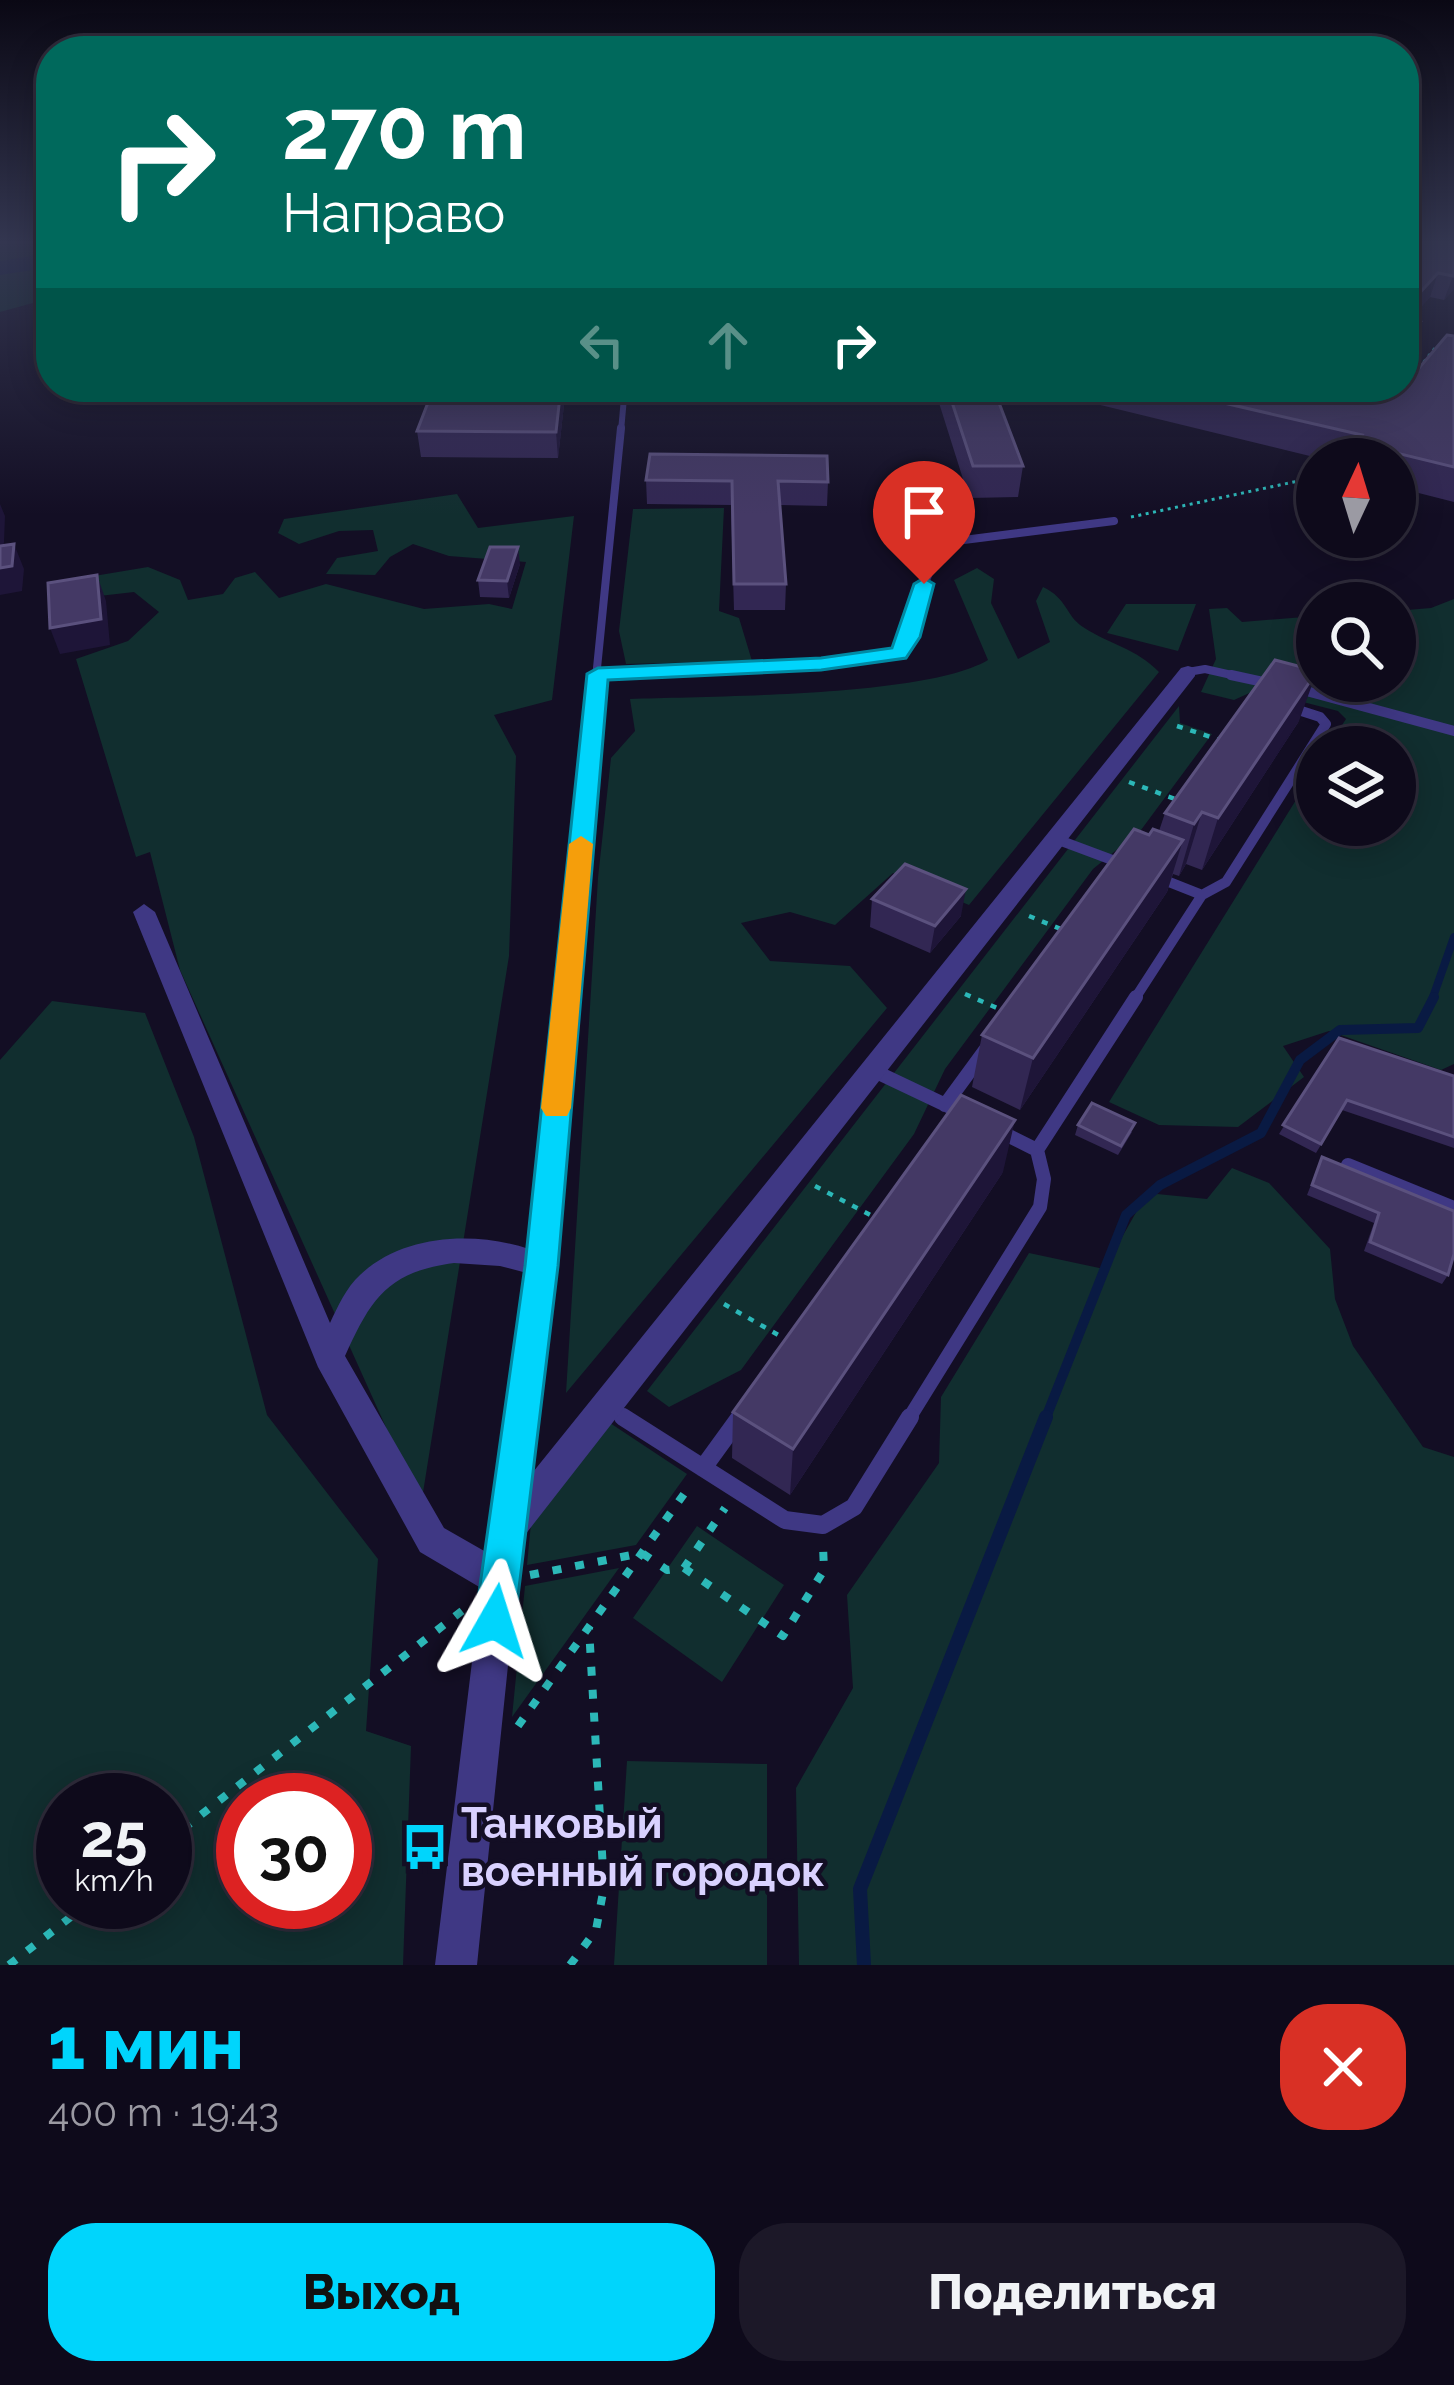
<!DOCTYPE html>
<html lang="ru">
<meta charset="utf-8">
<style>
body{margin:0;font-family:Raleway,sans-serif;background:#1c1828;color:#f1f3f6;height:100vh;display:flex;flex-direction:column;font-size:45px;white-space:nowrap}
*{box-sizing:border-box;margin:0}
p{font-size:39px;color:#9b9aa3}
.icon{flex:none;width:66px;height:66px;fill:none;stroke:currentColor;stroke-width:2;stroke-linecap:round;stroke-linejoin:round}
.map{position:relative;height:1965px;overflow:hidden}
.details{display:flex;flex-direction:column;background:#0e0a1b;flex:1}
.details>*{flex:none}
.top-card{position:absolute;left:36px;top:36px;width:1383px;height:366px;border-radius:48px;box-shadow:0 6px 30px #0003,0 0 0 3px #2e2b3a;background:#00695c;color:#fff;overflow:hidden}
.needle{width:78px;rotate:4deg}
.controls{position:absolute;left:1296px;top:438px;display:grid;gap:24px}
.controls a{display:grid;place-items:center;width:120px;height:120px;border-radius:50%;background:#0e0a1b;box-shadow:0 6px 30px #0003,0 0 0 3px #2e2b3a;font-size:60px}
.speed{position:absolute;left:36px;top:1773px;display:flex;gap:24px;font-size:60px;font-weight:700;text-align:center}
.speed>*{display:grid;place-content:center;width:156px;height:156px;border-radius:50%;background:#0e0a1b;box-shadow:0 6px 30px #0003,0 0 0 3px #2e2b3a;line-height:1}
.speed small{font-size:30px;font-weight:400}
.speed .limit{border:18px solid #d22;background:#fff;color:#111}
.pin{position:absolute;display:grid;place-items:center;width:102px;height:102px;color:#fff;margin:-123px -51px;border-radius:50% 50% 50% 0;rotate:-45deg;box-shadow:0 0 12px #0007}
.pin .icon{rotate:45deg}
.me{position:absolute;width:132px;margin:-66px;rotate:6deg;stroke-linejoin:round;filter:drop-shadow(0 0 9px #0008)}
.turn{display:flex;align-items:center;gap:42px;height:252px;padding:0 48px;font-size:54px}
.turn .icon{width:156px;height:156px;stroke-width:2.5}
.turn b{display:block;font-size:84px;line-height:102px}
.lanes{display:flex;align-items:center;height:114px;padding:0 48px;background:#0003;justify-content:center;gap:60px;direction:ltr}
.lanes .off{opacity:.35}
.round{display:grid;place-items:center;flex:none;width:126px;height:126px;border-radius:48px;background:#1c1828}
.head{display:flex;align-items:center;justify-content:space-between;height:204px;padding:0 48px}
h1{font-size:72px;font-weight:800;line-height:90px;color:#00d5fc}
.primary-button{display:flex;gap:24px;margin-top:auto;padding:24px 48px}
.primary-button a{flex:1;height:138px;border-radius:48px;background:#00d5fc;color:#111;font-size:48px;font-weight:800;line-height:138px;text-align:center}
.primary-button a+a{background:#1c1828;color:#f1f3f6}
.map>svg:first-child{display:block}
</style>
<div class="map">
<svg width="1454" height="1965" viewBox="0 0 1454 1965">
<rect width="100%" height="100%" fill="#130e24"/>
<path fill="#112e2f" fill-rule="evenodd" d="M 51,240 L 51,298 L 0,312 L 0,244 Z
M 457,494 L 478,528 L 574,516 L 552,700 L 494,715 L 516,756 L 509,956 L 421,1505 L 180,970 L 150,852 L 136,857 L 76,659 L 128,641 L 159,612 L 134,592 L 73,599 L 88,577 L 148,567 L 180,580 L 188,600 L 223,594 L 235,578 L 255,572 L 279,598 L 326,584 L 424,609 L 489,604 L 512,609 L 526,562 L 449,556 L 413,544 L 390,557 L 375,575 L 326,574 L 337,558 L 378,551 L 373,530 L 339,531 L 299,544 L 278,533 L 284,519 Z
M 724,508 L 719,611 L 739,618 L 752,661 L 626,664 L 619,631 L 633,509 Z
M 977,568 L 994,579 L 991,603 L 1018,659 L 1050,642 L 1036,601 L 1043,587 C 1068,599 1065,615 1083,627 C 1110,645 1136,648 1159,672 L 969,905 L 893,873 L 835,925 L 790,912 L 741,923 L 770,961 L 850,966 L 887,1008 L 566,1393 L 598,878 L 611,758 L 635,731 L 630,699 C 710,696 926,697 988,660 L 954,580 Z
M 1454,599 L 1454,1064 L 1441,1070 L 1329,1031 L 1283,1046 L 1304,1077 L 1238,1127 L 1159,1125 L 1109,1102 L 1317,766 L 1317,825 L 1395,825 L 1395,747 L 1328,747 L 1346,719 L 1338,711 L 1256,690 L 1234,700 L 1201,692 L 1216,659 L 1209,609 L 1227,608 L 1242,622 L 1317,616 L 1317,681 L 1395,681 L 1395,611 L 1431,608 Z
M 1126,604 L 1196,604 L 1178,651 L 1107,633 Z
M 1179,706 L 1180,723 L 1212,734 L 1141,830 L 1093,869 L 945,1069 L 914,1134 L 741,1370 L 669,1407 L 647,1391 Z
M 52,1001 L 145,1013 L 194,1137 L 267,1415 L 378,1559 L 366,1731 L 411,1746 L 403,1965 L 0,1965 L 0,1060 ZM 63,1800 L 165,1800 L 165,1902 L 63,1902 ZM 243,1800 L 345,1800 L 345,1902 L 243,1902 Z
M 1232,1168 L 1269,1183 L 1330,1249 L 1335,1299 L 1353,1346 L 1423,1447 L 1454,1457 L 1454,1965 L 799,1965 L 796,1788 L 853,1688 L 847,1595 L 939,1463 L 941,1397 L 1029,1253 L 1104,1269 L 1147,1193 L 1207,1199 Z
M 610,1423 L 687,1474 L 636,1545 L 527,1565 L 531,1523 Z
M 697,1526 L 784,1585 L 722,1682 L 633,1618 Z
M 619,1568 L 512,1717 L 525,1586 Z
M 627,1761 L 767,1764 L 767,1965 L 614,1965 Z"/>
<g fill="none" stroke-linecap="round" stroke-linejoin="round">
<path stroke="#091a43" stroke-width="8" d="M 1432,1000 L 1454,937"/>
<path stroke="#091a43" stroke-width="10" d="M 1045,1420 L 1126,1215 L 1160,1185 L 1261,1133 L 1300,1060 L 1340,1030 L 1418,1028 L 1434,997"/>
<path stroke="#091a43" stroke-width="14" d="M 864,1965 L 860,1889 L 1046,1417"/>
<path fill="#091a43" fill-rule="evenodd" d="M 51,253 L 51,267 L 0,275 L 0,261 Z"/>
<path stroke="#2cb8b8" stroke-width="3" stroke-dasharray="3 4.5" stroke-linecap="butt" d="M 1419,368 L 1435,348
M 1131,517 L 1317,477"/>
<path stroke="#2cb8b8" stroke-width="4.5" stroke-dasharray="6 8" stroke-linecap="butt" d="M 1177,726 L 1223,741
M 1129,782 L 1175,799
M 1029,916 L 1063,930
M 965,994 L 1004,1011
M 815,1186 L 874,1217
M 724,1304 L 787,1340"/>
<path stroke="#2cb8b8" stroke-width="8" stroke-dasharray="9 14" stroke-linecap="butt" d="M 684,1568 L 783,1636 L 824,1570 L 823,1546
M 530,1575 L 642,1553 L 667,1570 L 684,1568 L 725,1508
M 518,1726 L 689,1487
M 165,1843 L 463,1610
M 9,1965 L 90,1902
M 570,1965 L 596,1930 L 604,1887 L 589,1628"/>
<path stroke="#3f3884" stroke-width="6" d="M 621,431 L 625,387"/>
<path stroke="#3f3884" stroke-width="8" d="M 1188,672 L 1205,669 L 1245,678
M 598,674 L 821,664 L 899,653 L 940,543 L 1114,521
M 596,678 L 621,428"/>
<path stroke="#3f3884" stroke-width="10" d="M 1231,675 L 1273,684
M 1299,689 L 1454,731
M 591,732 L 597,675
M 1056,839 L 1123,864
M 1159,878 L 1202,895
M 1134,1000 L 1202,895 L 1226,882 L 1326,724 L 1320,717 L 1289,707"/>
<path stroke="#3f3884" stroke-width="14" d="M 872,1070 L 950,1107
M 945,1105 L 986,1049
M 1001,1132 L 1037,1150
M 1348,1165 L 1454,1208
M 607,1406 L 628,1420
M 738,1420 L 741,1415
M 908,1420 L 1040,1207 L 1044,1179 L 1037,1150 L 1136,997"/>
<path stroke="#3f3884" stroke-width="18" d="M 623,1417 L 785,1520 L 823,1525 L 854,1507 L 910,1417
M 703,1468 L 740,1417"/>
<path fill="#3f3884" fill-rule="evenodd" d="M 1188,666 L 1195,668 L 1195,676 L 521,1540 L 477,1965 L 435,1965 L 481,1588 L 420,1552 L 318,1367 L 133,912 L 144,904 L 155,912 L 330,1323 C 338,1306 346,1288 360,1275 C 403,1234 475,1231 529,1249 L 581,732 L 591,726 L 598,728 L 601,732 L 556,1266 L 529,1477 L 1181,668 ZM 454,1263 L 500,1266 L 527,1273 L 486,1552 L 444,1528 L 345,1356 C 371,1299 387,1272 454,1263 Z"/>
</g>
<path fill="#322753" d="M 1404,240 L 1454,240 L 1454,289 L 1444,300 L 1430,297 L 1409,320 L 1420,322 L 1411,347 L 1404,356 Z
M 1454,336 L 1454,502 L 1395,487 L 1395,459 L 1322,459 L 1084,401 L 1086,387 L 1367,387 L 1397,394 Z
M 434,387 L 566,387 L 558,458 L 421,457 L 417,431 Z
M 934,387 L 993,387 L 1023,466 L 1018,497 L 969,498 Z
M 646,480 L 828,482 L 827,506 L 780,505 L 786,584 L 785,610 L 734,610 L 731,505 L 647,504 Z
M 520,564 L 509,598 L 480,597 L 478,580 Z
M 1299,721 L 1202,870 L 1186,864 L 1179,876 L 1173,874 L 1167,892 L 1020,1110 L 972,1087 L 982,1035 L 1149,835 L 1159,831 L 1165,813 Z
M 872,899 L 961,916 L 930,953 L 870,927 Z
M 1339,1038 L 1454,1076 L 1454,1148 L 1342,1110 L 1316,1153 L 1279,1134 Z
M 1078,1125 L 1132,1132 L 1118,1155 L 1075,1135 Z
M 1322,1157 L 1448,1275 L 1442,1284 L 1364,1251 L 1374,1223 L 1307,1195 Z
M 1003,1172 L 790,1495 L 732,1458 L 733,1412 Z"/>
<path fill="#1e1538" d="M 1438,273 L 1430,297 L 1404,326 L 1404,310 Z
M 1454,274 L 1454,289 L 1444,300 L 1453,276 Z
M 1420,322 L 1411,347 L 1404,356 L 1404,340 Z
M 561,387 L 566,387 L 558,458 L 556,432 Z
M 0,504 L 5,516 L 3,567 L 14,544 L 24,569 L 22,591 L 0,595 Z
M 518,547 L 520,564 L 509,598 L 507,581 Z
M 97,575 L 106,601 L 110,645 L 60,654 L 50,628 Z
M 1317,671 L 1299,721 L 1202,870 L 1218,818 Z
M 1202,812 L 1186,864 L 1179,876 L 1194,824 Z
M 1183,840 L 1167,892 L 1020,1110 L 1033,1058 Z
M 966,889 L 961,916 L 930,953 L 935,926 Z
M 1015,1120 L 1003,1172 L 790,1495 L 793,1449 Z"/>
<path fill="#443965" stroke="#5b517e" stroke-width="3" d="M 1404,240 L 1454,240 L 1454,274 L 1453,276 L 1438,273 L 1404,310 Z
M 1404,319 L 1420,322 L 1404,340 Z
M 1447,335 L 1454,336 L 1454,467 L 1355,443 L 1362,435 L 1155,387 L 1367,387 L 1397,394 Z
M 434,387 L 561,387 L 556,432 L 417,431 Z
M 947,387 L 993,387 L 1023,466 L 973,466 Z
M 650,454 L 827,456 L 828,482 L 778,481 L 786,584 L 734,584 L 732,481 L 646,480 Z
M 14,544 L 12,566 L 0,568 L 0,546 Z
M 490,547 L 518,547 L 507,581 L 478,580 Z
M 97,575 L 101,619 L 50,628 L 48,583 Z
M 1275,660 L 1317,671 L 1218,818 L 1202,812 L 1194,824 L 1165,813 Z
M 1134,829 L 1149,835 L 1153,829 L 1183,840 L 1033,1058 L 982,1035 Z
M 905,864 L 966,889 L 935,926 L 872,899 Z
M 1339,1038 L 1454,1076 L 1454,1137 L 1347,1100 L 1321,1144 L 1283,1125 Z
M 961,1095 L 1015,1120 L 793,1449 L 733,1412 Z
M 1092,1103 L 1135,1123 L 1121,1146 L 1078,1125 Z
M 1322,1157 L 1454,1211 L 1454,1254 L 1448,1275 L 1370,1242 L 1379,1213 L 1312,1185 Z"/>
<linearGradient id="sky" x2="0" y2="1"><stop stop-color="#0a0814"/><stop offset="0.47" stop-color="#333650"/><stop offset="1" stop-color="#333650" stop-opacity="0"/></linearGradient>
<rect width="1454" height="515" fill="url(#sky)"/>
<path fill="#00d5fc" stroke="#008aa4" stroke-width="3" d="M 924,578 L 934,584 L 920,637 L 906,658 L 821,670 L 608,680 L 558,1266 L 515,1621 L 509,1635 L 495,1641 L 481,1635 L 475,1621 L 525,1266 L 587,674 L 598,668 L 821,658 L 892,648 L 914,584 Z"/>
<path fill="#f59e0b" d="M 581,836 L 593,844 L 571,1108 L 567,1116 L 546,1116 L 541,1108 L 569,844 Z"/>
<defs>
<symbol id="bus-bare" viewBox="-9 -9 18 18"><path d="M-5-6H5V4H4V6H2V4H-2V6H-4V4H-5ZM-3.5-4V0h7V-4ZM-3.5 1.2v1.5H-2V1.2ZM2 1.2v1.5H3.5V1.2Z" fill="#00d5fc" stroke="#130e24" stroke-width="2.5" paint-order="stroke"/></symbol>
</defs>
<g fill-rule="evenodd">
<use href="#bus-bare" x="392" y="1814" width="66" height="66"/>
</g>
<g text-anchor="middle" stroke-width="9" stroke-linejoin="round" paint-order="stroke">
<g font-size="42" font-weight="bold" fill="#d9d1ff" stroke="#130e24" text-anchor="start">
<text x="461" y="1838">Танковый<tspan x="461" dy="48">военный городок</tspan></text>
</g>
</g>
</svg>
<div class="controls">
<a><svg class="needle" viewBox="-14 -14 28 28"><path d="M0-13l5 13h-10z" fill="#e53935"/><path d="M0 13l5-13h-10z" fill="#9b9aa3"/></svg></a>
<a><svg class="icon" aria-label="search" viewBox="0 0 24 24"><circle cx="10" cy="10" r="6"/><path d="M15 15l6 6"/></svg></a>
<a><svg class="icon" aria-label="layers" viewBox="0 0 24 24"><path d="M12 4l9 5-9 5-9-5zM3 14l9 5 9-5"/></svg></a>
</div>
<div class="speed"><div>25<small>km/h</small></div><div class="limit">30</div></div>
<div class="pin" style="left:924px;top:584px;background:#d93025"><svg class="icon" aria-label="arrive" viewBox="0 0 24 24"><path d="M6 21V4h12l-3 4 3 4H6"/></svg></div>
<svg class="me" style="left:495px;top:1621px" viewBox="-20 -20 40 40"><path d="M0-17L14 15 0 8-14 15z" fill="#00d5fc" stroke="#fff" stroke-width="4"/></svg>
<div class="top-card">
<div class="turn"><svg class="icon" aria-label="right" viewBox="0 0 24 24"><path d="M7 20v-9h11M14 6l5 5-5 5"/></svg><div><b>270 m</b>Направо</div></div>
<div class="lanes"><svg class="icon off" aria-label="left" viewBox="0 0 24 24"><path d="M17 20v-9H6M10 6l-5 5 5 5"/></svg><svg class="icon off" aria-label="ahead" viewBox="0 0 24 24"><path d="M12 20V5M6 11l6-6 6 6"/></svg><svg class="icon" aria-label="right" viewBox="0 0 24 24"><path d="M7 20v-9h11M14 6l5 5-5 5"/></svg></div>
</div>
</div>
<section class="details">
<div class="head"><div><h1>1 мин</h1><p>400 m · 19:43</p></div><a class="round" style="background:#d93025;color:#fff"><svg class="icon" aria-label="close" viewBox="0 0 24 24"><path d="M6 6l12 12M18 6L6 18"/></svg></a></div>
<div class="primary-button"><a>Выход</a><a>Поделиться</a></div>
</section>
